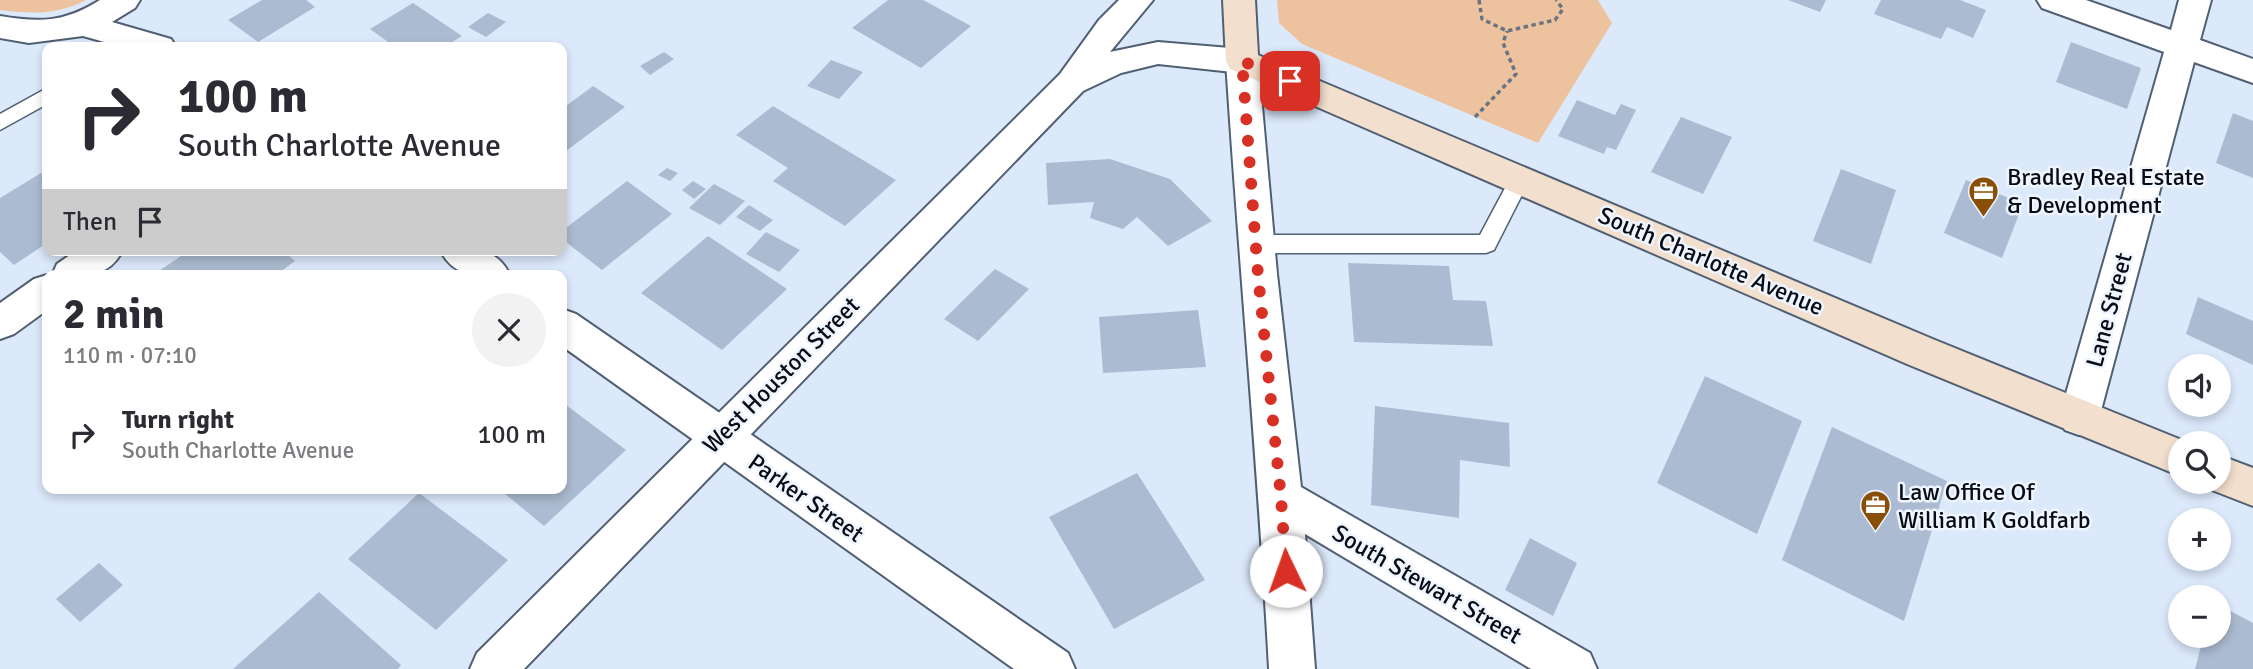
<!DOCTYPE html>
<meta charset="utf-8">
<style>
body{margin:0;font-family:Signika,sans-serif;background:#f2f2f3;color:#2b2b33;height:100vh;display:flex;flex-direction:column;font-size:26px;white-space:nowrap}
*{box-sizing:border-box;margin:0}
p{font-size:23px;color:#7c7c81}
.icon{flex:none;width:38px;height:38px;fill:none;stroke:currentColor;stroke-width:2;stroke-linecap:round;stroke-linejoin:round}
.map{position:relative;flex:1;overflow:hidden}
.panel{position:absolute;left:42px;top:270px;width:525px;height:224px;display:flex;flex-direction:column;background:#fff;border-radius:14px;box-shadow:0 4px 10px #0003}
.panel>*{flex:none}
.banner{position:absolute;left:42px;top:42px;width:525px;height:214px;border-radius:14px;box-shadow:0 4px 10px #0003;background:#fff;color:#2b2b33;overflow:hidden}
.tools{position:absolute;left:2168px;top:354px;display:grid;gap:14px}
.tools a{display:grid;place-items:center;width:63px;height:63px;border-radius:50%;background:#fff;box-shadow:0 4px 10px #0003;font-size:35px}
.pin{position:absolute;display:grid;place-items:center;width:60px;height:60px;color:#fff;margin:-30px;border-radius:14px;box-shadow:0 4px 10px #0006}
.me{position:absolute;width:77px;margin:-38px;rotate:357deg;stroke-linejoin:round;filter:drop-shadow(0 0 5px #0008)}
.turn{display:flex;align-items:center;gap:24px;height:147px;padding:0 21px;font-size:32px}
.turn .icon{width:91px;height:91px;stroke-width:2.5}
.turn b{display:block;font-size:49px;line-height:60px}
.then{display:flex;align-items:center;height:66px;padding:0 21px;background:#0003;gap:14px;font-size:26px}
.round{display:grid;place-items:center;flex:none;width:74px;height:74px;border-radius:37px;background:#f2f2f3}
.overview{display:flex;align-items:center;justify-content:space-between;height:119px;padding:0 21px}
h1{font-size:42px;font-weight:700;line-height:52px}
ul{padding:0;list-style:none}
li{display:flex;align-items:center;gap:21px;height:91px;padding:0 21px}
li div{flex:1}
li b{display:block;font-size:26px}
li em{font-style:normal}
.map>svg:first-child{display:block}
</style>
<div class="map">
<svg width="2253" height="669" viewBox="0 0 2253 669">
<rect width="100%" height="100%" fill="#dce9fb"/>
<path fill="#edc39f" d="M 0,0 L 86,0 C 58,15 31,14 0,10 Z
M 1277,0 L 1598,0 L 1612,23 L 1538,143 L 1302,44 L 1279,23 Z"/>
<path fill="#abbbd1" d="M 262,0 L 306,0 L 315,7 L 258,42 L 228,20 Z
M 888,0 L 923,0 L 971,26 L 921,68 L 852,28 Z
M 1788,0 L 1826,0 L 1820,12 Z
M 1881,0 L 1960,0 L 1986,10 L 1973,38 L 1947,27 L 1941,39 L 1874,14 Z
M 413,3 L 462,36 L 444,47 L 395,47 L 370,29 Z
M 488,13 L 506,22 L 486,37 L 468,27 Z
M 2071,42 L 2141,68 L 2127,109 L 2056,82 Z
M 664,52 L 674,59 L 650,75 L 640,66 Z
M 831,60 L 863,72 L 839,99 L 807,86 Z
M 593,86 L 625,107 L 562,154 L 562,109 Z
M 1577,100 L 1615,115 L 1621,104 L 1636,110 L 1616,150 L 1607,147 L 1604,154 L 1558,136 Z
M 773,106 L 896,180 L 845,226 L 773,181 L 788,168 L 736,135 Z
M 2233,113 L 2253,121 L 2253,178 L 2216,163 Z
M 1681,117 L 1732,137 L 1703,194 L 1651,172 Z
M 1110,159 L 1170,179 L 1212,221 L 1168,246 L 1137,217 L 1123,229 L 1090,218 L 1094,202 L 1048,205 L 1046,163 Z
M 667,168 L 678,173 L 670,181 L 658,175 Z
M 1841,169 L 1896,190 L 1871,264 L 1813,241 Z
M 46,170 L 47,243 L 14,265 L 0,252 L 0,198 Z
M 1966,180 L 2023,204 L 2002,258 L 1944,233 Z
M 627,181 L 672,214 L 602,270 L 562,239 L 562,231 Z
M 693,181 L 706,189 L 694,199 L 682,190 Z
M 714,184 L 745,201 L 720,225 L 689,208 Z
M 749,205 L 773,220 L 760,231 L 736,217 Z
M 766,232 L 800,250 L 779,272 L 746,254 Z
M 708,236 L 787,289 L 722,350 L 641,293 Z
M 190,250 L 282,250 L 295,261 L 276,275 L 153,275 Z
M 1348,263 L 1449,266 L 1453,300 L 1486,301 L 1493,346 L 1354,342 Z
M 995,269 L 1029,289 L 978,341 L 944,319 Z
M 2198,297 L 2253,321 L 2253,365 L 2186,334 Z
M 1198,310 L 1206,367 L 1103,373 L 1099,317 Z
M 1705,376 L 1802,421 L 1757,534 L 1657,483 Z
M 562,402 L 626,450 L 544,526 L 498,488 L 562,488 Z
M 1375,406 L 1509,423 L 1510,467 L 1460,460 L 1459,518 L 1371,505 Z
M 1832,427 L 1947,481 L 1904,621 L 1782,560 Z
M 1137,473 L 1205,580 L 1114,629 L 1049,517 Z
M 419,493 L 508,560 L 436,630 L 348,559 Z
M 1530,538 L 1577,563 L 1553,616 L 1505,590 Z
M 99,563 L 123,585 L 80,622 L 56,599 Z
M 319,592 L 401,665 L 398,669 L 233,669 Z
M 2219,605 L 2253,623 L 2253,669 L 2195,669 L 2204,635 L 2219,635 Z"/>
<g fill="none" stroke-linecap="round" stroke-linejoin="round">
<defs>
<path id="service" d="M 47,88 L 47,104 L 0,130 L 0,114 Z
M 1520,171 L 1527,173 L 1530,179 L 1494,250 L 1486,253 L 1255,253 L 1247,250 L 1244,244 L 1247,238 L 1255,235 L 1480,235 L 1513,173 Z"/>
<path id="minor" d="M 100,0 L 140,0 L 135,8 L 112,22 L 171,39 L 176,47 L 122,47 L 83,36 L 29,43 L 0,38 L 0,16 C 41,23 65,22 100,0 Z
M 2037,0 L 2086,0 L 2171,30 L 2179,0 L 2211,0 L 2200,40 L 2253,59 L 2253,83 L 2194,62 L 2099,418 L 2093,430 L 2079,435 L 2065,430 L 2059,418 L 2164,52 L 2042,8 Z
M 1242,49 L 1254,53 L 1258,61 L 1277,274 L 1301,487 L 1590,653 L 1597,669 L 1531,669 L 1305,534 L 1315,669 L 1269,669 C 1258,466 1239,264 1226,61 L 1230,53 Z
M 77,250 L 123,250 C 107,281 81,275 52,275 L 57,264 Z
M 440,250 C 469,250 495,244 510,275 C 481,275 456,281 440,250 Z
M 47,275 L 47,310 L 14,334 L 0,339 L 0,303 L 34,279 Z
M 562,309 L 576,314 L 1068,653 L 1075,669 L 1014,669 L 562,346 Z"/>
<path id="tertiary" d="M 1119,0 L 1153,0 L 1110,52 L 1158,42 L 1242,49 L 1254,53 L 1258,61 L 1254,69 L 1242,73 L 1158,64 L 1121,73 L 1083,91 L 524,669 L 470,669 L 477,653 L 1060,74 L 1099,20 Z"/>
<path id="secondary" d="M 1223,0 L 1255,0 L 1258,55 L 1935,340 L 2189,443 L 2180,443 L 2180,476 L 1907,364 L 1230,69 L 1226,61 Z
M 2219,455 L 2253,468 L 2253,506 L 2204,487 L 2202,481 L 2219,481 Z"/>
</defs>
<use href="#service" stroke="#515f72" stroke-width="3"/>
<use href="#minor" stroke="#515f72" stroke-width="4"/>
<use href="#tertiary" stroke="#515f72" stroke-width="4"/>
<use href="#secondary" stroke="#515f72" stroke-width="4"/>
<path stroke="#6a7380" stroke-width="3.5" stroke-dasharray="4.5 3.5" stroke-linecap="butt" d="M 1479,0 L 1482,19 L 1507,31 L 1555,20 L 1563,9 L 1556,0
M 1475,117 L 1516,74 L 1503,43 L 1507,31"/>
<use href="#service" fill="#fff" fill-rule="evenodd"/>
<use href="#minor" fill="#fff" fill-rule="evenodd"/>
<use href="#tertiary" fill="#fff" fill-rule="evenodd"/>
<use href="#secondary" fill="#f2dfce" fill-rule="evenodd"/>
</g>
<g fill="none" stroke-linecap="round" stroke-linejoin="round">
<path stroke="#d93025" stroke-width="12" stroke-dasharray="0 21.6" d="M 1286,571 L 1281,498 L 1258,275 L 1242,61 L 1290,81"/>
</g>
<defs>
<symbol id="office-pin" viewBox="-11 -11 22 30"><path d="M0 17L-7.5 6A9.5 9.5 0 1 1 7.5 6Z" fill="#894e08" stroke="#eff5ff"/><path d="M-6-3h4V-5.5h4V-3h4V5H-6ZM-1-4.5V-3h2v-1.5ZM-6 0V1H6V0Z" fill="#fff"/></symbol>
</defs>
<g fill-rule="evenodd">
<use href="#office-pin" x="1966" y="174" width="35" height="47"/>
<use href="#office-pin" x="1858" y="488" width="35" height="47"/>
</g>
<g text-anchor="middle" stroke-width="5" stroke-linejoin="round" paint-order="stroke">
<g font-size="24" fill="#070c14" stroke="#eff5ff" text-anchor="start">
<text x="2007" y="185">Bradley Real Estate<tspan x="2007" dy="28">&amp; Development</tspan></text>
<text x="1898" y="500">Law Office Of<tspan x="1898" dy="28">William K Goldfarb</tspan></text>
</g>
<g font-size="24" fill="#070c14" stroke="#eff5ff">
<text transform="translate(1711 261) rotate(23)" y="8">South Charlotte Avenue</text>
<text transform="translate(2109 310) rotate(-75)" y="8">Lane Street</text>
<text transform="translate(781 375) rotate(-45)" y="8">West Houston Street</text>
<text transform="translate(806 498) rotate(35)" y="8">Parker Street</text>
<text transform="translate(1427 584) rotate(30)" y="8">South Stewart Street</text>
</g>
</g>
</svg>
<div class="tools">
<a><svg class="icon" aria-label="sound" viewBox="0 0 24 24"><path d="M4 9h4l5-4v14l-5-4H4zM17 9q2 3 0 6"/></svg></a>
<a><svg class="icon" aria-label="search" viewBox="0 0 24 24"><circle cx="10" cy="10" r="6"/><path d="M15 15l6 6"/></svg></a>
<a>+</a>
<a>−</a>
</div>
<div class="pin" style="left:1290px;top:81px;background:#d93025"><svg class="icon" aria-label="arrive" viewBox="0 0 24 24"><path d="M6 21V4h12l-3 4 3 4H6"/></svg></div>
<svg class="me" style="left:1286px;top:571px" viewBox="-20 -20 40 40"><circle r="19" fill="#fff"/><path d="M0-13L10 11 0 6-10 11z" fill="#d93025"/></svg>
<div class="banner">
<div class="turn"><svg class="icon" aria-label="right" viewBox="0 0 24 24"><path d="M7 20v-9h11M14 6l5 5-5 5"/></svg><div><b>100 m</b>South Charlotte Avenue</div></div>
<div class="then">Then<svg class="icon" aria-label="arrive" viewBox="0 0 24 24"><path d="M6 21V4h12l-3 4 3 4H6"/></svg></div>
</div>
<section class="panel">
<div class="overview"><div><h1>2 min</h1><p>110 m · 07:10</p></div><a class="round"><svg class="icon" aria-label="close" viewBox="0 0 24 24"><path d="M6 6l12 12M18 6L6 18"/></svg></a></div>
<ul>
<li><svg class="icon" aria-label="right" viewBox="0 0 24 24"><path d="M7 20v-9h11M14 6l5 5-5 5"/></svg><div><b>Turn right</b><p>South Charlotte Avenue</p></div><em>100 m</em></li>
</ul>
</section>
</div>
